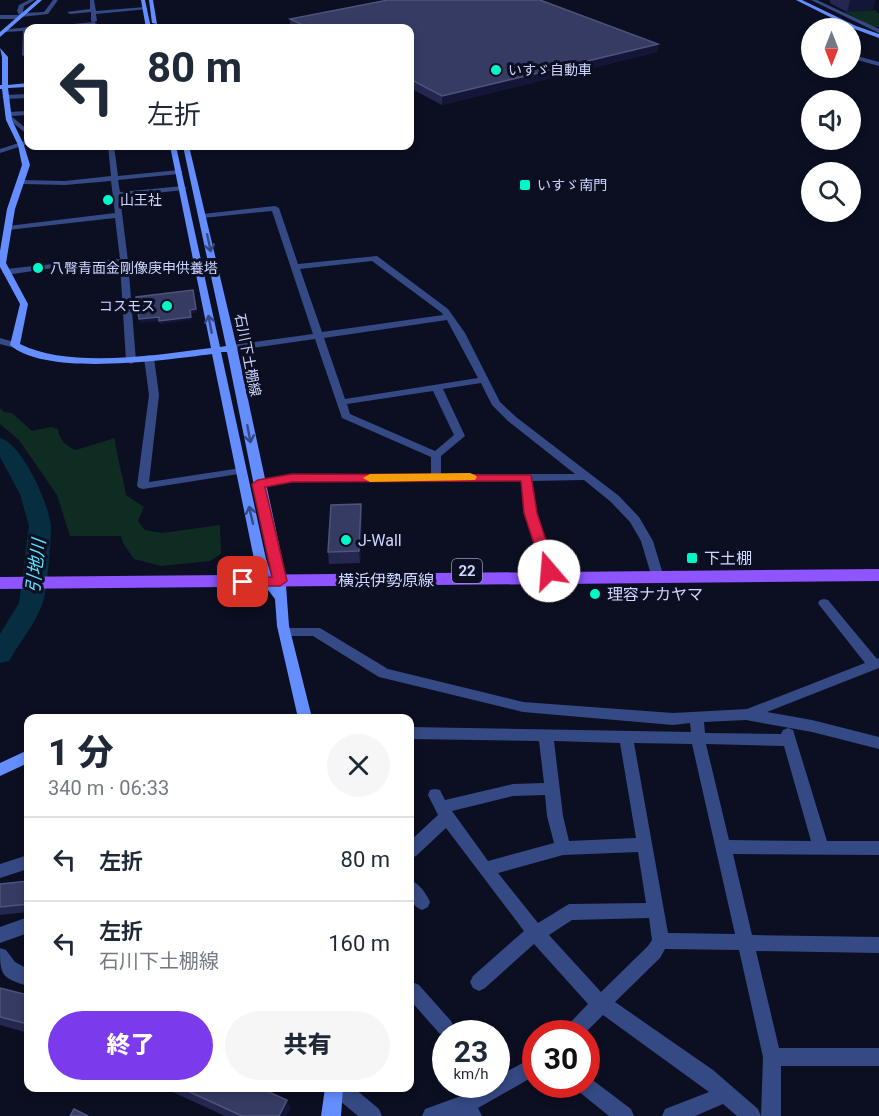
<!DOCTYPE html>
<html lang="ja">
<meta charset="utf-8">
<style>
body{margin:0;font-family:Roboto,"Noto Sans JP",sans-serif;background:#f6f6f7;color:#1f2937;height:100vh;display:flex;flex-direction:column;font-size:22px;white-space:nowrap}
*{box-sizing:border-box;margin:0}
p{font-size:20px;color:#747a83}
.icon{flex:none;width:33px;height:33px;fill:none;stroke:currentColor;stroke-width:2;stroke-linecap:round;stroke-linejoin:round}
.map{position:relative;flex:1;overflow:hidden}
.details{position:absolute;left:24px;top:714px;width:390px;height:378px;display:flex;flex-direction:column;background:#fff;border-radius:12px;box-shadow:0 3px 9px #0003}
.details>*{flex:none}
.top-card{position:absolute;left:24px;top:24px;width:390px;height:126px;border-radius:12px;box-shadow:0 3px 9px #0003;background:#fff;color:#1f2937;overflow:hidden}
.needle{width:39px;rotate:180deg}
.buttons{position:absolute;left:801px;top:18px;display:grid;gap:12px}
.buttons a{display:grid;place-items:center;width:60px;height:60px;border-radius:50%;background:#fff;box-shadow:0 3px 9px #0003;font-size:30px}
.speed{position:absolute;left:432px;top:1020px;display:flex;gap:12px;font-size:30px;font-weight:700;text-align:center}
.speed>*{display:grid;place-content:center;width:78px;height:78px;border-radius:50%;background:#fff;box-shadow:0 3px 9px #0003;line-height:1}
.speed small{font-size:15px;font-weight:400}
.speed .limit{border:9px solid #d22;background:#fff;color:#111}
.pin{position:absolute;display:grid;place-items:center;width:51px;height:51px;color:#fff;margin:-26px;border-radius:12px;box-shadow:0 3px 9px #0006}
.me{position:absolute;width:66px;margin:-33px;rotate:342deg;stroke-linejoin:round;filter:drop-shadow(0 0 4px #0008)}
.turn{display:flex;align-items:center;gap:21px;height:126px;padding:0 24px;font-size:27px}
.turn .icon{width:78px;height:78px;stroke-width:2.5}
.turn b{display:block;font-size:42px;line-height:51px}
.round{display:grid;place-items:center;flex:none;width:63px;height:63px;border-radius:32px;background:#f6f6f7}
.head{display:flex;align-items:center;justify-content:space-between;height:102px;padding:0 24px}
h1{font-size:36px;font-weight:800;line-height:45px}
.primary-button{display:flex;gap:12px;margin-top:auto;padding:12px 24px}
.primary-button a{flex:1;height:69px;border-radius:36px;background:#7c3aed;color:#fff;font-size:24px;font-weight:800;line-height:69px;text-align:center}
.primary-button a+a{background:#f6f6f7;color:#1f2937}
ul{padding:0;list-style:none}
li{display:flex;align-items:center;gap:18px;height:84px;padding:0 24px;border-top:2px solid #e0e1e3}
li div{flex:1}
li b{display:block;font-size:22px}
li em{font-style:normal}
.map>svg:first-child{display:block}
</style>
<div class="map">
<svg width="879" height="1116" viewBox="0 0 879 1116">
<rect width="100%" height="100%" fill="#0c0f22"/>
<path fill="#0f2c23" d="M 875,10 L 879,14 L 879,27 L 875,28 L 844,12 Z
M 0,408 L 4,412 L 12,413 L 32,431 L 51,427 L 58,429 C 59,440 66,446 76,450 L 115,438 C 115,451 124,480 126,495 L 144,507 L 138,521 L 145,530 L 162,533 L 220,525 L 221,554 L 210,561 L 161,566 L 134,559 L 123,543 L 121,536 L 70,536 L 57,495 L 19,440 L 0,424 Z"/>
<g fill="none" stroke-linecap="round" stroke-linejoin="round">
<path fill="#072d41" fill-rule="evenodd" d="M 0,438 C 22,443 50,506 51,527 C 51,541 47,594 42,605 C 35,624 19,643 9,661 L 0,663 L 0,634 L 19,603 L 29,526 L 20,494 L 0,457 Z"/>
<path fill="#354984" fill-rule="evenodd" d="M 29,0 L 35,0 L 24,6 L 23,11 L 24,13 L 44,12 L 53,0 L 58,0 L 48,14 L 21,17 L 19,19 L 0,19 L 0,15 L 19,15 L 17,11 L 19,5 Z
M 90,0 L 94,0 L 96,11 L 145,7 L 148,9 L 96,14 L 97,21 L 94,22 L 97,24 L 94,26 L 35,28 L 93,22 L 91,21 L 91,12 L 70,14 L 67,12 L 90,9 Z
M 811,0 L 817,0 L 879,29 L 879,33 Z
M 838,18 L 840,21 L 829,23 L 824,28 L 819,28 L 825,21 Z
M 28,27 L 30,28 L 28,28 L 28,56 L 25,57 L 22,55 L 23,31 L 5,32 L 2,30 Z
M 850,54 L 879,62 L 879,66 L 850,58 Z
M 28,94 L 28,98 L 5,99 L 2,97 L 5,95 Z
M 28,111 L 28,115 L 11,116 L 28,130 L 28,135 L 7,118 L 5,114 L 8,112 Z
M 28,140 L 28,144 L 0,153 L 0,149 Z
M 108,146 L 114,146 L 118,176 L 179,170 L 183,172 L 179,174 L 118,180 L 120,192 L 183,186 L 187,188 L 183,190 L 120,197 L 128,261 L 136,361 L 131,364 L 126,361 L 120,264 L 53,268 L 6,275 L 2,272 L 6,269 L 53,264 L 120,259 L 115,218 L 8,230 L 4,228 L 8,226 L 115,213 L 111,181 L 65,185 L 22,184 L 18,182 L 22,180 L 65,181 L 111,176 Z
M 275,206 L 279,208 L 298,264 L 377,256 L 448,309 L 465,333 L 500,402 L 516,417 L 619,496 L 639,517 L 653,541 L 662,571 L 660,574 L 656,575 L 650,571 L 641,541 L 630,522 L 611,502 L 584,480 L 532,481 L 537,513 L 555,571 L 549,575 L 543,571 L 525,513 L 521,481 L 292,481 L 258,487 L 254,486 L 252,484 L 254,482 L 292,475 L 431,474 L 431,457 L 342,418 L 315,339 L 232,351 L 227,348 L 232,345 L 313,334 L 272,211 L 203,218 L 199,216 L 203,214 ZM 372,261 L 442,313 L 443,315 L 322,332 L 300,269 ZM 447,320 L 478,378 L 345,399 L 324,338 ZM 481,383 L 492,405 L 508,421 L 575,474 L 441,474 L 441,456 L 465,436 L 443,389 ZM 433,391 L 454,435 L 435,451 L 350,414 L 347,404 Z
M 0,338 L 18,343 L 20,345 L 15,348 L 0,344 Z
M 149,355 L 154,358 L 159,395 L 149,482 L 241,468 L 246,471 L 245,473 L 143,489 L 139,488 L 137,486 L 149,395 L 144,358 Z
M 824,599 L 828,600 L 877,659 L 879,658 L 879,668 L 767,712 L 812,720 L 879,737 L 879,749 L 812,732 L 746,720 L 704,722 L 705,733 L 781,734 L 783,730 L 788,728 L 793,730 L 827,841 L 879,841 L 879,855 L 733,854 L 752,935 L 879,937 L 879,953 L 756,951 L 779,1048 L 879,1048 L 879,1066 L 781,1066 L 781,1116 L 761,1116 L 763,1057 L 739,950 L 665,949 L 660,958 L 615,1002 L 713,1070 L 758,1109 L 761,1116 L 737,1116 L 723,1104 L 695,1116 L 662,1116 L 665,1109 L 709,1092 L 603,1015 L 584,1034 L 562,1034 L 565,1028 L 588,1004 L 534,944 L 485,988 L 479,991 L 473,988 L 470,982 L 473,976 L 524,931 L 446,828 L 416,856 L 410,858 L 410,841 L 438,815 L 428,795 L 430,790 L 435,789 L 440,790 L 445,800 L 513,784 L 544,783 L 539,741 L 410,739 L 410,727 L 691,732 L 690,723 L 673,725 L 523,712 L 379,677 L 313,636 L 280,636 L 279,633 L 280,630 L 285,628 L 320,628 L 388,669 L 523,702 L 673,713 L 747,709 L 865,663 L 820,606 L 818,603 L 820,600 ZM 554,741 L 620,743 L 636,838 L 569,841 L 563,816 ZM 634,743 L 692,744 L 735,934 L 668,933 ZM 706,744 L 784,746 L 811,841 L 729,840 ZM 545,795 L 547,816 L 554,843 L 488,861 L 452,811 L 513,796 ZM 638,852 L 646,903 L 569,904 L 538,923 L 498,873 L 563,855 ZM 649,918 L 652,940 L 648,946 L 601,992 L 549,935 L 572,920 Z
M 28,855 L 28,869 L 0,878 L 0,864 Z
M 410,880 C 419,883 426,893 430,902 L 428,907 L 422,910 C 408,904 409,892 410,880 Z
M 28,917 L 28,933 L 0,943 L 0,927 Z
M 0,948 L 6,950 L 15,962 L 28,969 L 28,986 C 1,978 0,975 0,948 Z
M 410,981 L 419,985 L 451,1021 L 454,1027 L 451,1033 L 446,1034 L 445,1036 L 439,1033 L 410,1000 Z
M 536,1056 L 536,1075 L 478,1108 L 482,1116 L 422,1116 L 425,1109 L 461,1096 L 483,1084 L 496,1084 L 496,1077 Z
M 586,1075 L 631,1109 L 634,1116 L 609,1116 L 578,1091 L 576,1084 L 586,1084 Z
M 331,1088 L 354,1088 L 379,1109 L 382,1116 L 358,1116 L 333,1095 Z"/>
<path fill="#648eff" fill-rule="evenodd" d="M 37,0 L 42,0 L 0,37 L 0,32 Z
M 141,0 L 145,0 L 151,28 L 146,28 Z
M 149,0 L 153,0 L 157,24 L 152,23 Z
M 796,0 L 802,0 L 856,26 L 879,34 L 879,38 L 852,28 Z
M 0,48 L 8,57 L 8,85 L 28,83 L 28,87 L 8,88 L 12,120 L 24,145 L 30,165 L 15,209 L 6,263 L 28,304 L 20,344 C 70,369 156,355 211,348 L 170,146 L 176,146 L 220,347 L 226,346 L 183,146 L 189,146 L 237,348 L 285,572 L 289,626 L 312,718 L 298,718 L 277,626 L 275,599 L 262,582 L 254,559 L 212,354 C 165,360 46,377 10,345 L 20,304 L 0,267 L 0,251 L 7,209 L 22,165 L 18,145 L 6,120 L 2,89 L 0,89 L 0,85 L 2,85 L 2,57 ZM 221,352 L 227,352 L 273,580 L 266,559 Z
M 28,750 L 28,763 L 0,776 L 0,763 Z
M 325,1088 L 343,1088 L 341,1116 L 321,1116 Z"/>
<path fill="#8d54ff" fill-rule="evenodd" d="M 879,569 L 879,581 L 0,589 L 0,577 Z"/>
</g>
<path fill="#242851" d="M 830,0 L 875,0 L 873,9 L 847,12 L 830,3 Z
M 290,19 L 658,44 L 657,52 L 442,105 L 410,88 L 410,28 L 293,28 L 290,27 Z
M 361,504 L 362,516 L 360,563 L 329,564 L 328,552 Z
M 28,881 L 28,912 L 0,915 L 0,884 Z
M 0,988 L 28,995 L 28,1033 L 0,1025 Z
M 164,1088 L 260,1088 L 287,1100 L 290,1109 L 286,1116 L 225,1116 Z"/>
<path fill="#131636" d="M 850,0 L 875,0 L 873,9 L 847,12 Z
M 658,44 L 657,52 L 442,105 L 442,96 Z
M 196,309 L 197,313 L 190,313 L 190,310 Z
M 159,317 L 191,317 L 191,320 L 160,324 L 159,321 L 140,323 L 139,319 Z
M 361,504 L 362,516 L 360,563 L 359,551 Z
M 287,1100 L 290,1109 L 286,1116 L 279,1116 Z"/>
<path fill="#363b64" stroke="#4e537c" stroke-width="1.5" d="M 388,0 L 540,0 L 658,44 L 442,96 L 410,79 L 410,28 L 309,28 L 290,19 Z
M 193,290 L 196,309 L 190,310 L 191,317 L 159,321 L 159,317 L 139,319 L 136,297 Z
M 361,504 L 359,551 L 328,552 L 331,505 Z
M 28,881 L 28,904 L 0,907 L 0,884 Z
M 0,988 L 28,995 L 28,1024 L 0,1017 Z
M 181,1088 L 260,1088 L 287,1100 L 279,1116 L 242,1116 Z
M 74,1109 L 88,1116 L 70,1116 Z"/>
<defs><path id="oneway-shaft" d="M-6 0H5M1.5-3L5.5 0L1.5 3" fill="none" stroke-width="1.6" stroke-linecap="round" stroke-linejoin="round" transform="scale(1.5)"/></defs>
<g stroke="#344885">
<use href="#oneway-shaft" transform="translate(209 243) rotate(78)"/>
<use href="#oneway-shaft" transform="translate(210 324) rotate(-101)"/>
<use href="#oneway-shaft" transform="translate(249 434) rotate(79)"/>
<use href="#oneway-shaft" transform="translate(251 515) rotate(-103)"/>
</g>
<path fill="#e11d48" stroke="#92132f" stroke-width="1.5" d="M 292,474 L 531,475 L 537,513 L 556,571 L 549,576 L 543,571 L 524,513 L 521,481 L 292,482 L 265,487 L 287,581 L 280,586 L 238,586 L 236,582 L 243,578 L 272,577 L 252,484 L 258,480 Z"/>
<path fill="#f59e0b" d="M 470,473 L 475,475 L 477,477 L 475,480 L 370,482 L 363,478 L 370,474 Z"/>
<g fill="#00f8c8" stroke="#0c0f22" stroke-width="2">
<circle cx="496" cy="70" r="6"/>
<rect x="519" y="179" width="12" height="12" rx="3"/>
<circle cx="108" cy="200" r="6"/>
<circle cx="38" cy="268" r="6"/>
<circle cx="167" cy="306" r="6"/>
<circle cx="346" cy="540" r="6"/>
<rect x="686" y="552" width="12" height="12" rx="3"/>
<circle cx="595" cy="594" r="6"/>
</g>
<g text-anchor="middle" stroke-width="6" stroke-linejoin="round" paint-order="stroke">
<g font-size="14" fill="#cdd6ff" stroke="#0c0f22" text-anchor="start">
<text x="508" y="75">いすゞ自動車</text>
<text x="537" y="190">いすゞ南門</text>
<text x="120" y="205">山王社</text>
<text x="50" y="273">八臀青面金剛像庚申供養塔</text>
<text x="155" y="311" text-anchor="end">コスモス</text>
</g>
<g font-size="14" fill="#cdd6ff" stroke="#0c0f22">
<text transform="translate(248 355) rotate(79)" y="5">石川下土棚線</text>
</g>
<rect fill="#0c0f22" stroke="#939abd" stroke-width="1.5" x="452" y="559" width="30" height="24" rx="4.5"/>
<g font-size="15" font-weight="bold" fill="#cdd6ff">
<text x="467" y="576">22</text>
</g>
<g font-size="16" fill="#cdd6ff" stroke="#0c0f22" text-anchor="start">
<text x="358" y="546">J-Wall</text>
<text x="704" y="564">下土棚</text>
<text x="607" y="600">理容ナカヤマ</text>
</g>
<g font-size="16" fill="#cdd6ff" stroke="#0c0f22">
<text x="386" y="586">横浜伊勢原線</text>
</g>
<g font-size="18" font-style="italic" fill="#5be3ff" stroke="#0c0f22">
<text transform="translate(36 566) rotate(-83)" y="6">引地川</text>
</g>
</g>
</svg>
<div class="buttons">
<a><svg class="needle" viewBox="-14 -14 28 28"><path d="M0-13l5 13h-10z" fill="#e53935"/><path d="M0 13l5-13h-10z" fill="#747a83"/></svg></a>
<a><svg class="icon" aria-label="sound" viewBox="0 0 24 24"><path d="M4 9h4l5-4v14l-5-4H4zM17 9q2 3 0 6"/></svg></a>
<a><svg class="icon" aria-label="search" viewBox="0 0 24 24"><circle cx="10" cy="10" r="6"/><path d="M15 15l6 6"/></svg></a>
</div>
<div class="speed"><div>23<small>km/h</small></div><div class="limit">30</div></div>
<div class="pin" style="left:243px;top:582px;background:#d93025"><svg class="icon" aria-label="arrive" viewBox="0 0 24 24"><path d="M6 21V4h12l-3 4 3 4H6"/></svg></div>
<svg class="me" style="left:549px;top:571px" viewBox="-20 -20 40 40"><circle r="19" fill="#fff"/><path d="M0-13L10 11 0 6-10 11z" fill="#e11d48"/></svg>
<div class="top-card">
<div class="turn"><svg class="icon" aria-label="left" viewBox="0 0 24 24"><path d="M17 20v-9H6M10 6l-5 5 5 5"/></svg><div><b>80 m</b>左折</div></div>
</div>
<section class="details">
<div class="head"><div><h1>1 分</h1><p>340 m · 06:33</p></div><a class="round"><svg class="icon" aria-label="close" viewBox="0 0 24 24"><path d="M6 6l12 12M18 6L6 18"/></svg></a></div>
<ul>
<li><svg class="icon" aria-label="left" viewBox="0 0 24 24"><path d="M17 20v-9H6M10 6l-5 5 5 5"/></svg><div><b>左折</b></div><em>80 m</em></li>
<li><svg class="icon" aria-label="left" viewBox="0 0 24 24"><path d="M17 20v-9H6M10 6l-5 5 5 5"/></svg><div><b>左折</b><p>石川下土棚線</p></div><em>160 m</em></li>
</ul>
<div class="primary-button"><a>終了</a><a>共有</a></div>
</section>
</div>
